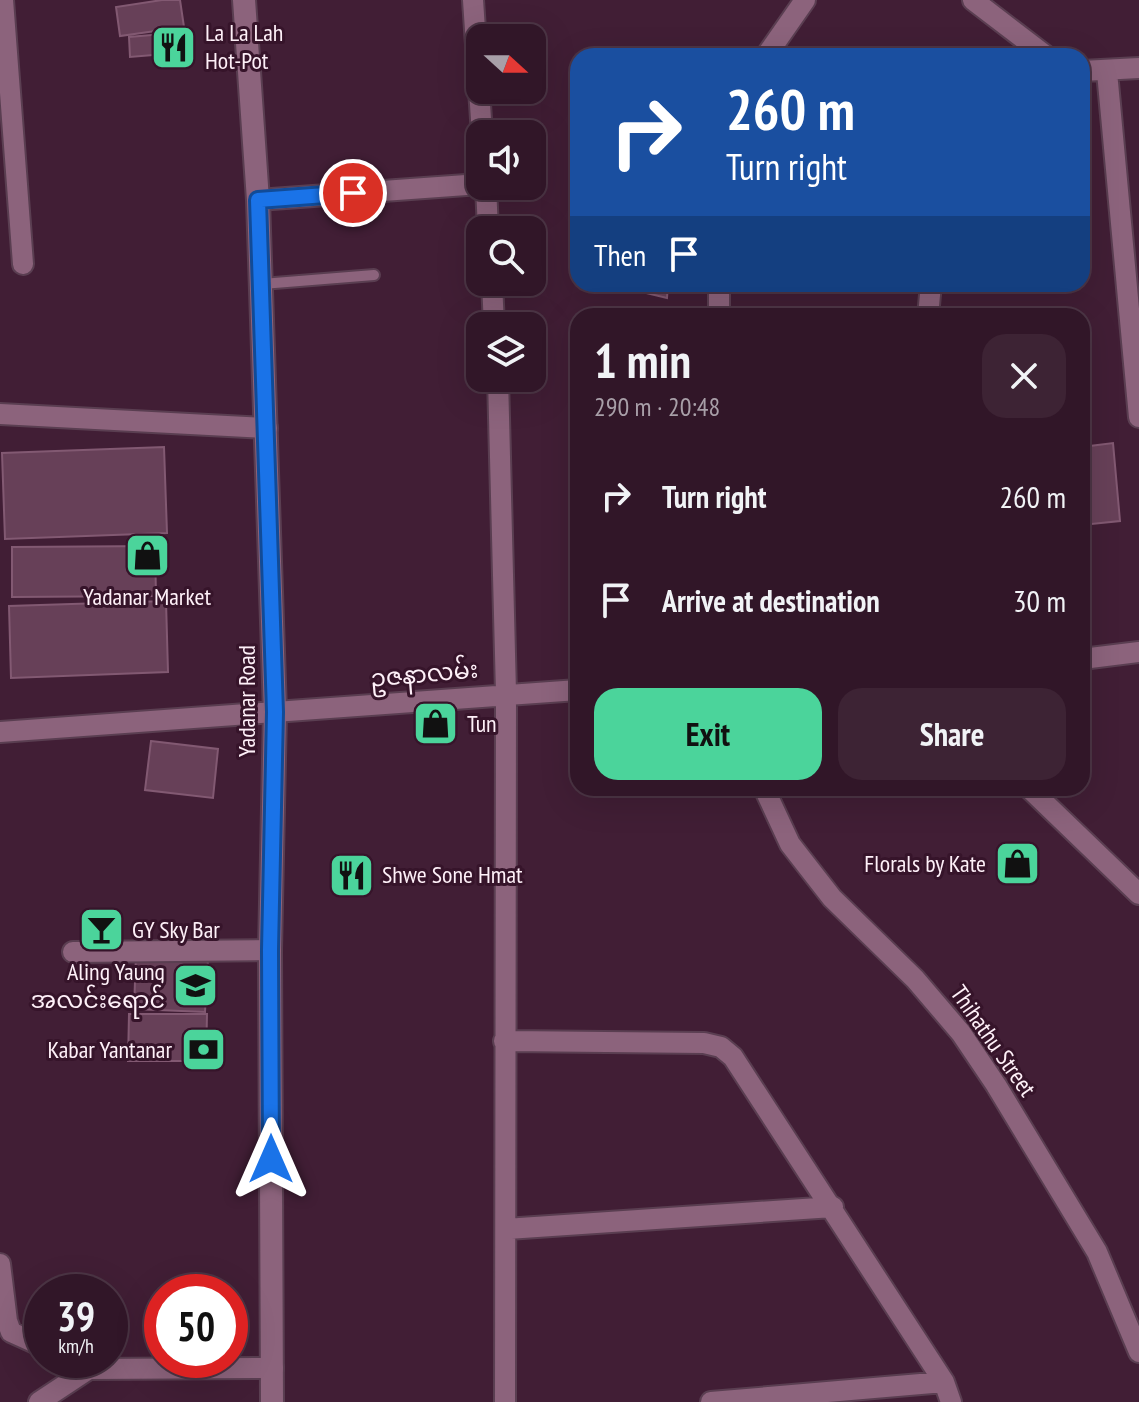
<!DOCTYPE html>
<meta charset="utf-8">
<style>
body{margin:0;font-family:"PT Sans Narrow","Noto Sans Myanmar",sans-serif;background:#3d2334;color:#f1f3f6;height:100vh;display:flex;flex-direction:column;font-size:30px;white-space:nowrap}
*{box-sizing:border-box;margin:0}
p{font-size:26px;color:#a89fa8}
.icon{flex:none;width:44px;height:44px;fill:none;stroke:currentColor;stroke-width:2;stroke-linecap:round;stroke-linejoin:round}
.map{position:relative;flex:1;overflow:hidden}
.side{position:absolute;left:570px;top:308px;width:520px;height:488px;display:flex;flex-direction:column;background:#311628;border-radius:24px;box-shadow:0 8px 32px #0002,0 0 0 2px #4c3545}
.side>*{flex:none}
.banner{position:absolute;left:570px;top:48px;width:520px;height:244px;border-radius:24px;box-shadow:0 8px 32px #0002,0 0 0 2px #4c3545;background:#1a4fa0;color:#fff;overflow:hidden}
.needle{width:52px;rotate:111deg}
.tools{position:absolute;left:466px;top:24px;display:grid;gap:16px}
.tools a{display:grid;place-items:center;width:80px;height:80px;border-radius:16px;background:#311628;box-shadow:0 8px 32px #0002,0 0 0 2px #4c3545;font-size:40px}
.speed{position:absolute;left:24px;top:1274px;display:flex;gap:16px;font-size:40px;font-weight:700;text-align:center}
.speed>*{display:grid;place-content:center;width:104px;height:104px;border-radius:50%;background:#311628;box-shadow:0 8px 32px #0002,0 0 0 2px #4c3545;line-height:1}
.speed small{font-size:20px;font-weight:400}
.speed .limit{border:12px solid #d22;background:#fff;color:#111}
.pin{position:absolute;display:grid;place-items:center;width:68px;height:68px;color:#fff;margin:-34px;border:4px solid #fff;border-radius:50%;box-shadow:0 2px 8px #0007}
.me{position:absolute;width:88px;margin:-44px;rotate:0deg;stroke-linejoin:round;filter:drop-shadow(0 0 6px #0008)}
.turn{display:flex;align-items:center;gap:28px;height:168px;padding:0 24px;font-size:36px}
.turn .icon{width:104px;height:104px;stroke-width:2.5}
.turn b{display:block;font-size:56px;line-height:68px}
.then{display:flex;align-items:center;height:76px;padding:0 24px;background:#0003;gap:16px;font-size:30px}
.round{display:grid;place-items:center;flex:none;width:84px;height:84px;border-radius:24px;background:#3d2334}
.headline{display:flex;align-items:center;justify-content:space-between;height:136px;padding:0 24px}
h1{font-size:48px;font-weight:700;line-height:60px}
.action{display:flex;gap:16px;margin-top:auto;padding:16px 24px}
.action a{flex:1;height:92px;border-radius:24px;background:#4bd49b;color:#111;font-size:32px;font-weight:700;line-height:92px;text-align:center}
.action a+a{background:#3d2334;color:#f1f3f6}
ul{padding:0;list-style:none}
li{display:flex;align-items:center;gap:24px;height:104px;padding:0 24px}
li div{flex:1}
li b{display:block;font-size:30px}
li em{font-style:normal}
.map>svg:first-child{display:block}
</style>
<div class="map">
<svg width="1139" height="1402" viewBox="0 0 1139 1402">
<rect width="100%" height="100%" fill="#411e35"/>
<path fill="#674058" stroke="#825972" stroke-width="2" d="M 162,0 L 180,0 L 184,27 L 120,36 L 116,7 Z
M 175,33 L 177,53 L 130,57 L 129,37 Z
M 621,284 L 668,284 L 667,298 L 621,287 Z
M 1113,443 L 1120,521 L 1082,525 L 1082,447 Z
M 164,447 L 167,533 L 5,539 L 2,453 Z
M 155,546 L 156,596 L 12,597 L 12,547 Z
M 166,601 L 168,672 L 11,678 L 9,606 Z
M 151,741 L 218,749 L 213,798 L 145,790 Z
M 136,954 L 208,957 L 205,1012 L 134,1009 Z
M 129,1014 L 207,1014 L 206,1061 L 128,1061 Z"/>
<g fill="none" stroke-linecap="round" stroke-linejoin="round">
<defs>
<path id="service" d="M 262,284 L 374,275"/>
<path id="minor" d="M 3,0 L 23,264
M 473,0 L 482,134
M 973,0 L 1046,56
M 766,56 L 805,0
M 1082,71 L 1139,68
M 1107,72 L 1139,417
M 486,186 L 488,230
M 258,200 L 480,184
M 492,282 L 494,326
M 719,284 L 719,316
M 928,316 L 931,284
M 498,378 L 506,693 L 505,1402
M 0,414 L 267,428
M 1082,659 L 1139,652
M 0,732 L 578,690
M 764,788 L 790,844 L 832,898 L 915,979 L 961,1033 L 996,1085 L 1097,1252 L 1139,1352
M 1029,788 L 1139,894
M 73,952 L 270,950
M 504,1041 L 704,1043 L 721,1047 L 733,1057 L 944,1382 L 951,1402
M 506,1229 L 833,1207
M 0,1264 L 7,1321 L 11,1332 L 42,1346
M 39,1402 L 89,1369 L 273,1368
M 711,1402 L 944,1382"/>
<path id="secondary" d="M 244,0 L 258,200 L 275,712 L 270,950 L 272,1402"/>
</defs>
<use href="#service" stroke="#5a3e51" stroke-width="14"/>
<use href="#minor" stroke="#5a3e51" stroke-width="24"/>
<use href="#secondary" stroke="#5a3e51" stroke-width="26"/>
<use href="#service" stroke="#8c637c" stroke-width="10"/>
<use href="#minor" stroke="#8c637c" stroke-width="20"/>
<use href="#secondary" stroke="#8c637c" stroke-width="22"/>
</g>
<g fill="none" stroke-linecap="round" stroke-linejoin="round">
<defs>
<path id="route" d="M 271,1159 L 270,950 L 275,712 L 258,200 L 353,193"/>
</defs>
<use href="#route" stroke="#114b97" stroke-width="20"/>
<use href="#route" stroke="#1a73e8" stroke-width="14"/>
</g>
<defs>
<symbol id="restaurant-square" viewBox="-11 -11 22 22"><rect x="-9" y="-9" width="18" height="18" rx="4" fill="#4bd49b" stroke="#36142a"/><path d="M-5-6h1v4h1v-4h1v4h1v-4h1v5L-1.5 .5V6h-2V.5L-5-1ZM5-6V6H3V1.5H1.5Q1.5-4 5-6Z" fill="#111"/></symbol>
<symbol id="shop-square" viewBox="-11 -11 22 22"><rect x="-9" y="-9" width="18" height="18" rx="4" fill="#4bd49b" stroke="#36142a"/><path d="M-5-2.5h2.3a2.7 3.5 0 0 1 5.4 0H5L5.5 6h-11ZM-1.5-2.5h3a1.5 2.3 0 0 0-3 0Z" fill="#111"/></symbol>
<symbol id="bar-square" viewBox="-11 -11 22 22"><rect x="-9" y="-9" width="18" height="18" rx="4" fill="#4bd49b" stroke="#36142a"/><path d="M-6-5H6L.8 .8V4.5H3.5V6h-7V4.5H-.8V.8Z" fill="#111"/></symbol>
<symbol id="school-square" viewBox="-11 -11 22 22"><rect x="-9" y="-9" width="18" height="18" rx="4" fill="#4bd49b" stroke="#36142a"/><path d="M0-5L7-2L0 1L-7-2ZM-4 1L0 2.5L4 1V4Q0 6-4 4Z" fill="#111"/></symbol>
<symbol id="bank-square" viewBox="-11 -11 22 22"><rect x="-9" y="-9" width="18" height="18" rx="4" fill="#4bd49b" stroke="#36142a"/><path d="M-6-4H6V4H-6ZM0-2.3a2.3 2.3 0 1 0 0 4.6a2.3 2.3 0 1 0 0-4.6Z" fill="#111"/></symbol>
</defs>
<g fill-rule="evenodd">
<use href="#restaurant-square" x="148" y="22" width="51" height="51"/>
<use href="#shop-square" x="122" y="530" width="51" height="51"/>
<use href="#shop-square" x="410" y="698" width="51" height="51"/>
<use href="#shop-square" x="992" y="838" width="51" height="51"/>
<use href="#restaurant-square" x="326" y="850" width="51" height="51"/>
<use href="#bar-square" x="76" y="904" width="51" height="51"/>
<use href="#school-square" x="170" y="960" width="51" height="51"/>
<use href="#bank-square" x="178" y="1024" width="51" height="51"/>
</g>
<g text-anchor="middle" stroke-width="6" stroke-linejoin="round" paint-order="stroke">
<g font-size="24" fill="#fef0f8" stroke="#36142a" text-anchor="start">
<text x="205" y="41">La La Lah<tspan x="205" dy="28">Hot-Pot</tspan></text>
<text x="147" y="605" text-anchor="middle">Yadanar Market</text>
<text x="467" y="732">Tun</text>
<text x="986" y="872" text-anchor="end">Florals by Kate</text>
<text x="382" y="883">Shwe Sone Hmat</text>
<text x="132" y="938">GY Sky Bar</text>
<text x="165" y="980" text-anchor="end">Aling Yaung<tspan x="165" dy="28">အလင်းရောင်</tspan></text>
<text x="172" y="1058" text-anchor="end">Kabar Yantanar</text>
</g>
<g font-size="24" fill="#fef0f8" stroke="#36142a">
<text transform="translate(424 674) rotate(-5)" y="8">ဥဇနာလမ်း</text>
<text transform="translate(247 701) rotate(-90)" y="8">Yadanar Road</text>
<text transform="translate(993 1041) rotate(55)" y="8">Thihathu Street</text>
</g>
</g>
</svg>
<div class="tools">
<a><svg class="needle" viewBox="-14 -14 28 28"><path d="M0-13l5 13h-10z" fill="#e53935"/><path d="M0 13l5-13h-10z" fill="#a89fa8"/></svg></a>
<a><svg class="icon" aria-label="sound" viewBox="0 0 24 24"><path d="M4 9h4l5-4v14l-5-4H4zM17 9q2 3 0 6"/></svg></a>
<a><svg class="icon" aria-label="search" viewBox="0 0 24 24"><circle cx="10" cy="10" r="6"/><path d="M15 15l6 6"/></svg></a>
<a><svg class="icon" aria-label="layers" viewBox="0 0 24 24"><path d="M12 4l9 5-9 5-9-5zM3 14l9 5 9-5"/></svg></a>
</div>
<div class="speed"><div>39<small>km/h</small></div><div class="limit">50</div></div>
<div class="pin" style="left:353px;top:193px;background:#d93025"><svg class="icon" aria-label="arrive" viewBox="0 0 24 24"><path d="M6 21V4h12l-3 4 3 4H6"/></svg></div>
<svg class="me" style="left:271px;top:1159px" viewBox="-20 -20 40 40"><path d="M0-17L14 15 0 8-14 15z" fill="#1a73e8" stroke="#fff" stroke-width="4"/></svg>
<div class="banner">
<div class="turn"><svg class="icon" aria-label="right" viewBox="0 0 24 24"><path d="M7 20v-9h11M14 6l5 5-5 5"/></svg><div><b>260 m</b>Turn right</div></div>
<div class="then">Then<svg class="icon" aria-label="arrive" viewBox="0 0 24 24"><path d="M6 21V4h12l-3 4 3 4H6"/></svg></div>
</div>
<section class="side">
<div class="headline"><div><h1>1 min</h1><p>290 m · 20:48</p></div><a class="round"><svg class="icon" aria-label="close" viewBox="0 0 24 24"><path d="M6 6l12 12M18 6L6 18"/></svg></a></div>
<ul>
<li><svg class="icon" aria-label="right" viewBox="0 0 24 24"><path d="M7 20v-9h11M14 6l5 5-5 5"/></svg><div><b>Turn right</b></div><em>260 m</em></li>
<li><svg class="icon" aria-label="arrive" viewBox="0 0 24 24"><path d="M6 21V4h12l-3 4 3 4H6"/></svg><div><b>Arrive at destination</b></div><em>30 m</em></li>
</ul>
<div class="action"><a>Exit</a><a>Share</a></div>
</section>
</div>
